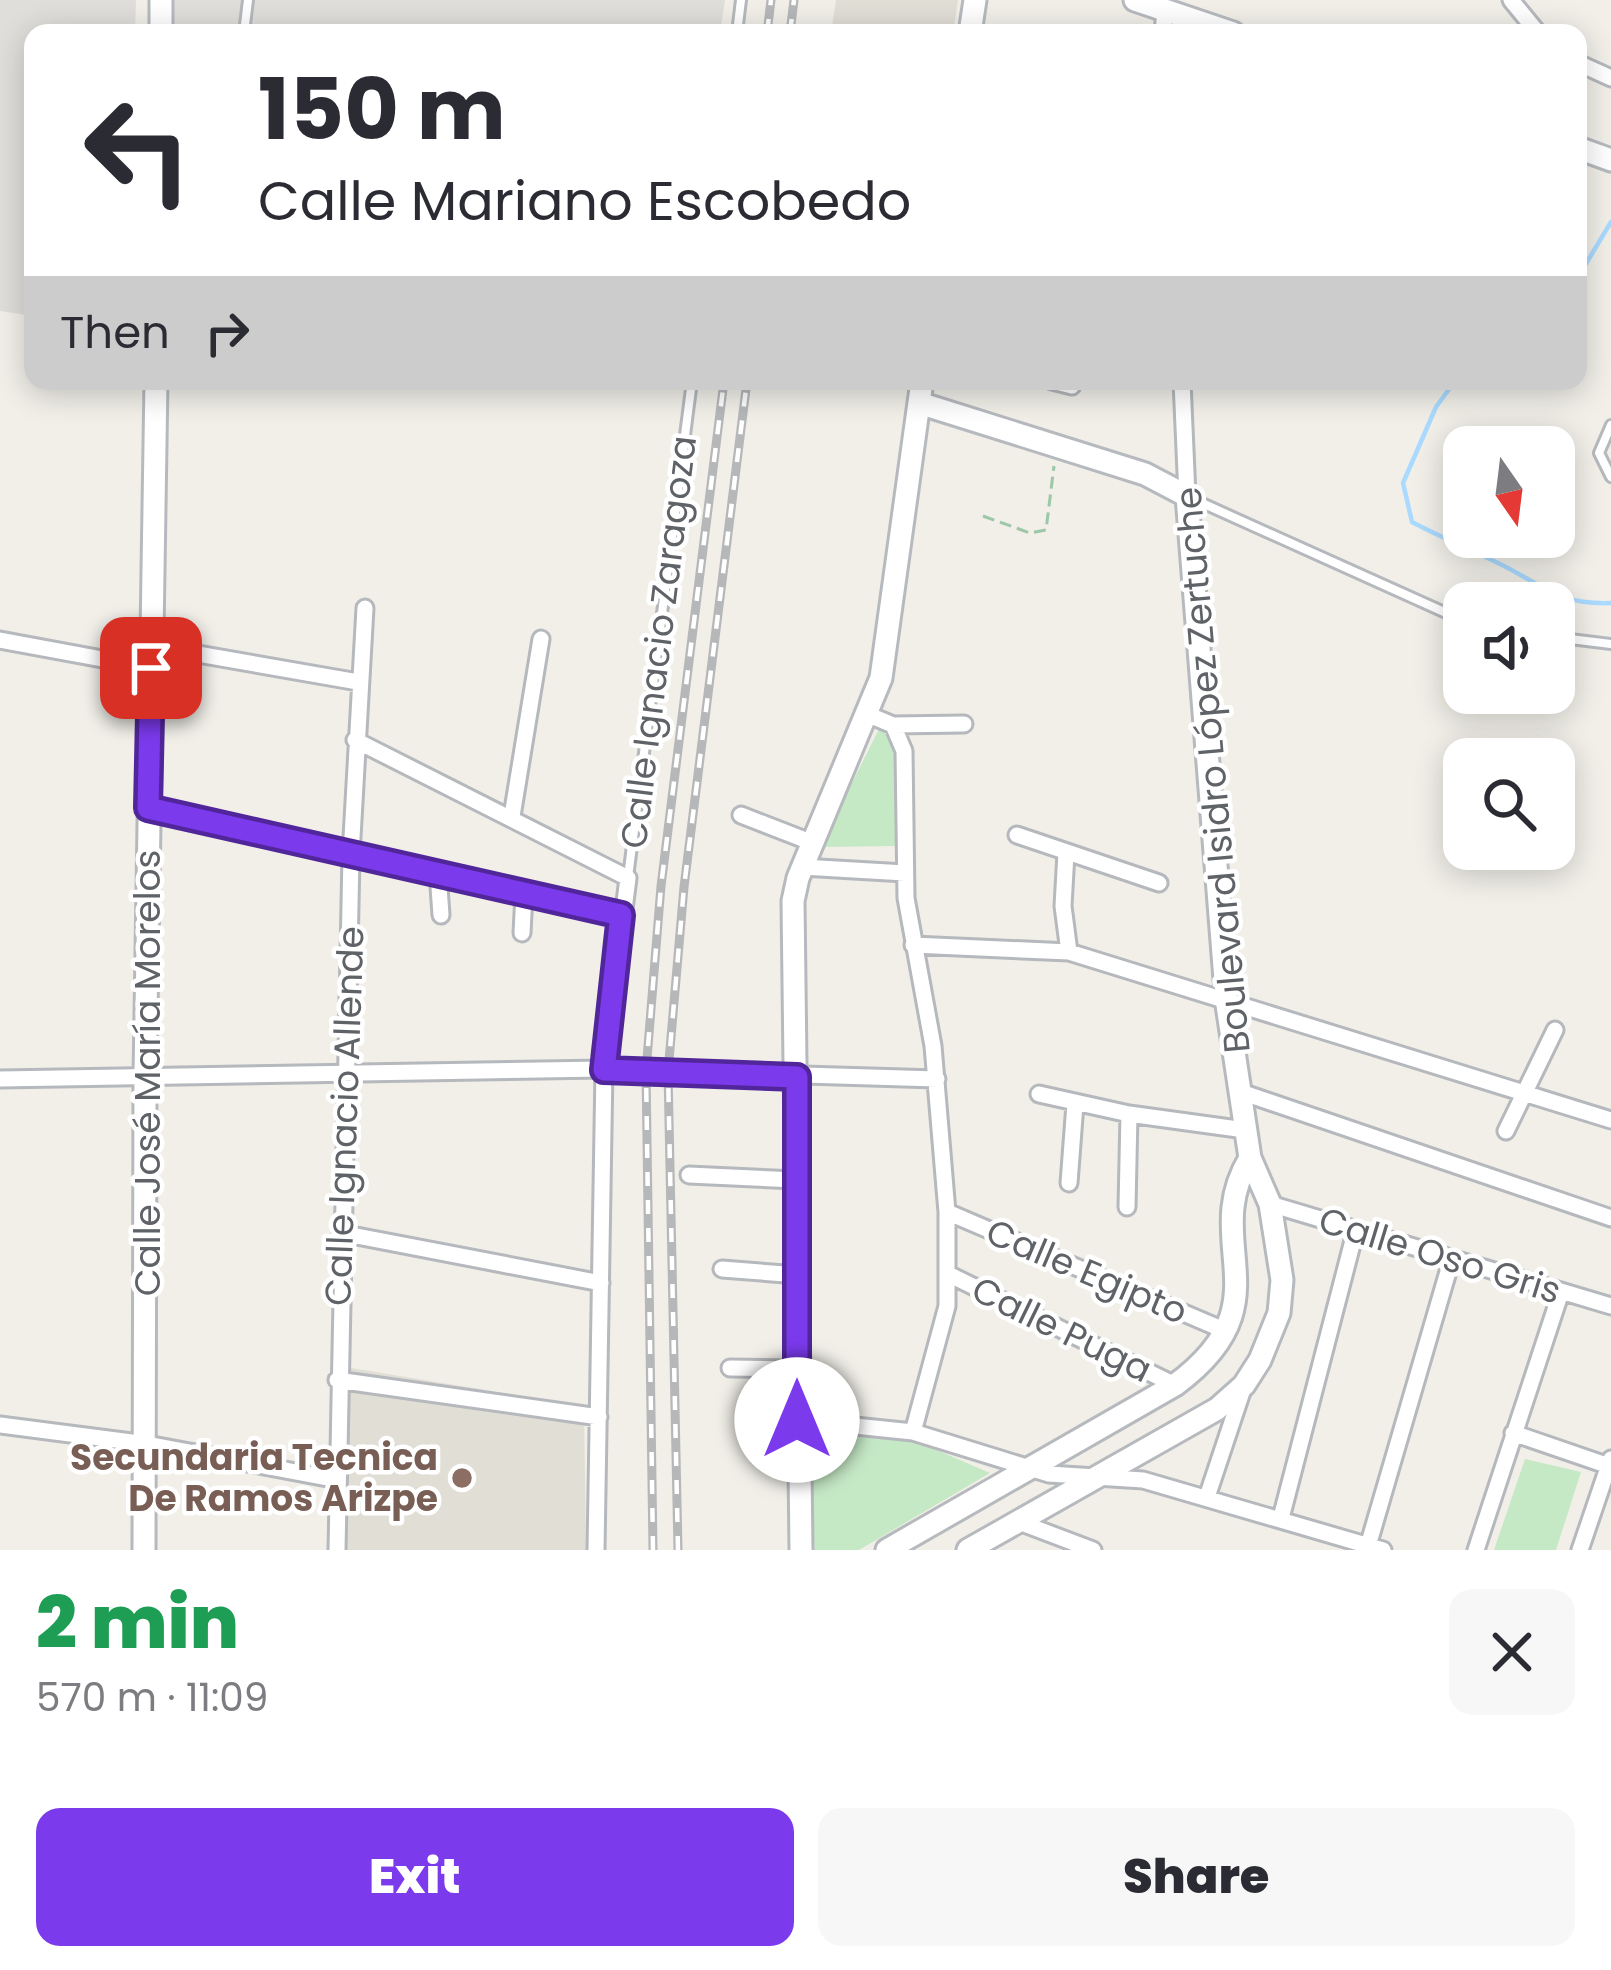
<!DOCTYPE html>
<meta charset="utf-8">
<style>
body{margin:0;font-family:Poppins,sans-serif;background:#f7f7f7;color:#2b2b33;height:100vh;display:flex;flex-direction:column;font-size:45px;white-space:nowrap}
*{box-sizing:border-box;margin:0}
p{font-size:39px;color:#7c7c81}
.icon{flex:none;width:66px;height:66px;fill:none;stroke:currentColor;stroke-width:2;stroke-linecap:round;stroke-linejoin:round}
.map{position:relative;height:1550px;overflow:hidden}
.details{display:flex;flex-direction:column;background:#fff;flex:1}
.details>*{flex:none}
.top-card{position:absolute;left:24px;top:24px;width:1563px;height:366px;border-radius:24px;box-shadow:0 6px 30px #0003;background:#fff;color:#2b2b33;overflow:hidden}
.needle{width:78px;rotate:166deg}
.controls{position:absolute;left:1443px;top:426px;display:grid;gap:24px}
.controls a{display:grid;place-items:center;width:132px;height:132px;border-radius:24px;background:#fff;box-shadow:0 6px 30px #0003;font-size:60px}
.pin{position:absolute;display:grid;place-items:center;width:102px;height:102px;color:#fff;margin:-51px;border-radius:24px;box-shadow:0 6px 18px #0006}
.me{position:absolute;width:132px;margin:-66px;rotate:0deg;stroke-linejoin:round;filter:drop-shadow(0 0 9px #0008)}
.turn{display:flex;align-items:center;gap:42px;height:252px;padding:0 36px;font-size:54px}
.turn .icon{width:156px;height:156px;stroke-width:2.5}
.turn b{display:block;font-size:84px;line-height:102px}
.then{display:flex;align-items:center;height:114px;padding:0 36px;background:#0003;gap:24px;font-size:45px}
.round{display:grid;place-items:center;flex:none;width:126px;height:126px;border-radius:24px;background:#f7f7f7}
.summary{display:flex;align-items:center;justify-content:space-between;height:204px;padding:0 36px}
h1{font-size:72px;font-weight:800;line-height:90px;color:#1e9e55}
.primary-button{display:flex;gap:24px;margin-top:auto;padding:24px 36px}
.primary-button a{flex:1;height:138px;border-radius:24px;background:#7c3aed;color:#fff;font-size:48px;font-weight:800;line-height:138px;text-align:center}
.primary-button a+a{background:#f7f7f7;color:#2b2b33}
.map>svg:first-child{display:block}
</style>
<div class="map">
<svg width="1611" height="1550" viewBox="0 0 1611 1550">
<rect width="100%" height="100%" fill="#f1efe8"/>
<path fill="#e0deda" d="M 0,0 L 136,0 L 135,33 L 33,33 L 33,316 L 0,311 Z
M 172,0 L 725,0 L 720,33 L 171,33 Z"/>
<path fill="#e1ded6" d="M 836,0 L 958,0 L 953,33 L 831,33 Z
M 339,1366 L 584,1406 L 586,1550 L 339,1550 Z"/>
<path fill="#c5e8c5" d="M 880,727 L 896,748 L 895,846 L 820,847 Z
M 809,1433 L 918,1442 L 990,1473 L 859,1550 L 812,1550 Z
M 1525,1459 L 1581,1472 L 1556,1550 L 1494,1550 Z"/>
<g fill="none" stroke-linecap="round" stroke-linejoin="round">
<path stroke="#aadaff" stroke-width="4.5" d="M 1578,277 L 1611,222
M 1455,381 L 1436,407 L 1403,483 L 1412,522 C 1442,538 1475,551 1506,567 C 1546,588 1562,605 1611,603"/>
<defs>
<path id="lane" d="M 244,33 L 248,0
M 737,33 L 741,0
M 1611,425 L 1599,453 L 1611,477
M 1193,499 L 1464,621
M 1554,637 L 1611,644
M 628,877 L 692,381"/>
<path id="street" d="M 1511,0 L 1538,33
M 1163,33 L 1165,10
M 1578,63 L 1611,78
M 1052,381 L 1072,386
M 1182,381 L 1187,496
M 0,640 L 151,668
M 152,646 L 358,682
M 869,715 L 893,725 L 904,751 L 906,898 L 933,1046 L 947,1212 L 947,1306 L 913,1432
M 893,725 L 964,724
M 355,740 L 628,878 L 604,1069 L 596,1550
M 148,808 L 621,915
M 741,815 L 813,843
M 512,816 L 541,639
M 1017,835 L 1159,883
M 1066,853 L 1063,906 L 1069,952
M 802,867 L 905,873
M 438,873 L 441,915
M 522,933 L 524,894
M 913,945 L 1069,952 L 1611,1120
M 0,1079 L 604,1069 L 937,1079
M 1241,1092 L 1611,1218
M 1039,1094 L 1129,1114 L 1245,1130
M 1506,1131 L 1555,1030
M 689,1175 L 796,1180
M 1069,1183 L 1075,1104
M 1270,1204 L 1611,1306
M 1127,1207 L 1129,1114
M 947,1212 L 1226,1331
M 341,1233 L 601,1283
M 722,1269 L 798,1275
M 948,1274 L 1175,1385
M 730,1368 L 797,1369
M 337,1380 L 599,1417
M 797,1420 L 913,1432 L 1049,1474 L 1143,1480 L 1383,1550
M 0,1425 L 147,1444 L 338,1480
M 1513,1433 L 1609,1466
M 1207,1497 L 1244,1386
M 1281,1518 L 1356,1229
M 1019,1522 L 1093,1550
M 1368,1546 L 1452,1258
M 337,1550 L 351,855 L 365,608
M 1476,1550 L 1561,1292
M 1580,1550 L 1611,1459"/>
<path id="secondary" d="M 1135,0 L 1233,33
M 161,33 L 161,0
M 970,33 L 975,0
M 1578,148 L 1611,160
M 919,403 L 1145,474 L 1187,496 L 1227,1005 L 1250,1158 L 1270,1204 L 1282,1280 L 1279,1313 L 1260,1360 L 1244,1385 L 1217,1409 L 968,1550
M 144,1550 L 145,1077 L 156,381
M 801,1550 L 793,901 L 798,878 L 881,678 L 922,381
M 887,1550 L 1175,1385 C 1288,1302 1198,1243 1250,1158"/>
</defs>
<use href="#lane" stroke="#b5b8bc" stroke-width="14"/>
<use href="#street" stroke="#b5b8bc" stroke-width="21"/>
<use href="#secondary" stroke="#b6babf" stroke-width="27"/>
<path stroke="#9cc7a9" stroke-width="3" stroke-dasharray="12 6" stroke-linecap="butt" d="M 983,516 L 1030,533 L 1046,530 L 1054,466"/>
<use href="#lane" stroke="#fff" stroke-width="8"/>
<use href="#street" stroke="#fff" stroke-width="15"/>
<use href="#secondary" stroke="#fff" stroke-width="21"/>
<defs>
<path id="rail" d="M 767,33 L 771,0
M 790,33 L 794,0
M 653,1550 L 646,1071 L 661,886 L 724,381
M 678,1550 L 668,1072 L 684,887 L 747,381"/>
</defs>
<use href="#rail" stroke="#b6b7b8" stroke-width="9"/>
<use href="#rail" stroke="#fff" stroke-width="4.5" stroke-dasharray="14" stroke-linecap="butt"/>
</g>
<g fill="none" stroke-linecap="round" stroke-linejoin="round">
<defs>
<path id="route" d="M 151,668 L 148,808 L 621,915 L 604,1070 L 797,1077 L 797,1420"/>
</defs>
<use href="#route" stroke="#51269a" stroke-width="30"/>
<use href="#route" stroke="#7c3aed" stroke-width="21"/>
</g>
<circle fill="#8d6e63" stroke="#fff" stroke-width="4.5" cx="462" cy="1478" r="12"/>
<g text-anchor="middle" stroke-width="9" stroke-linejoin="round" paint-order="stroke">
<g font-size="36" fill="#5f6368" stroke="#fff">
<text transform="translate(658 642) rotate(-83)" y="13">Calle Ignacio Zaragoza</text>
<text transform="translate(1212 770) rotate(-95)" y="13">Boulevard Isidro López Zertuche</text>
<text transform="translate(147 1073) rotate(-90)" y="13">Calle José María Morelos</text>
<text transform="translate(344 1116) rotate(-88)" y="13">Calle Ignacio Allende</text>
<text transform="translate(1440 1255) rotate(17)" y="13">Calle Oso Gris</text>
<text transform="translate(1087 1271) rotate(23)" y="13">Calle Egipto</text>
<text transform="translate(1062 1329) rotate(26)" y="13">Calle Puga</text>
</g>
<g font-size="36" font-weight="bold" fill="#785e54" stroke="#fff" text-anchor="end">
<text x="438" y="1470">Secundaria Tecnica<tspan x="438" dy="41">De Ramos Arizpe</tspan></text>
</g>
</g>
</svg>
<div class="controls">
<a><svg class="needle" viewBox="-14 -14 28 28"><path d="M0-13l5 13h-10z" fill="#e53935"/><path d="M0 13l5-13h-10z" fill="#7c7c81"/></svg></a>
<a><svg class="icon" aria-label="sound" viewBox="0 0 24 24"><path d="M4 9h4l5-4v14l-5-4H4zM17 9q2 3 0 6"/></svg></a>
<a><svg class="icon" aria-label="search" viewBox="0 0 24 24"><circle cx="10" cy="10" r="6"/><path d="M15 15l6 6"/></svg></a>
</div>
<div class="pin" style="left:151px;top:668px;background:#d93025"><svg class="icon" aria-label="arrive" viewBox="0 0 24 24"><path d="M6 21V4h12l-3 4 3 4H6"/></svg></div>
<svg class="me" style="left:797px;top:1420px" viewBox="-20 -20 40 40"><circle r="19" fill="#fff"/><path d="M0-13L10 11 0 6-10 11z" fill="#7c3aed"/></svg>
<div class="top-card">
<div class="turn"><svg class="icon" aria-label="left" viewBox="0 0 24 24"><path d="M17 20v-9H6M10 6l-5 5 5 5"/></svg><div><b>150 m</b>Calle Mariano Escobedo</div></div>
<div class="then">Then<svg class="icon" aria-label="right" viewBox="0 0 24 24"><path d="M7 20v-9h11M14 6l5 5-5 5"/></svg></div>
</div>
</div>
<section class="details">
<div class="summary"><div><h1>2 min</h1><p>570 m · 11:09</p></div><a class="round"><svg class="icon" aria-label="close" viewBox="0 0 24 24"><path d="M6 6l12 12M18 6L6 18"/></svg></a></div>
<div class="primary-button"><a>Exit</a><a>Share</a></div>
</section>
